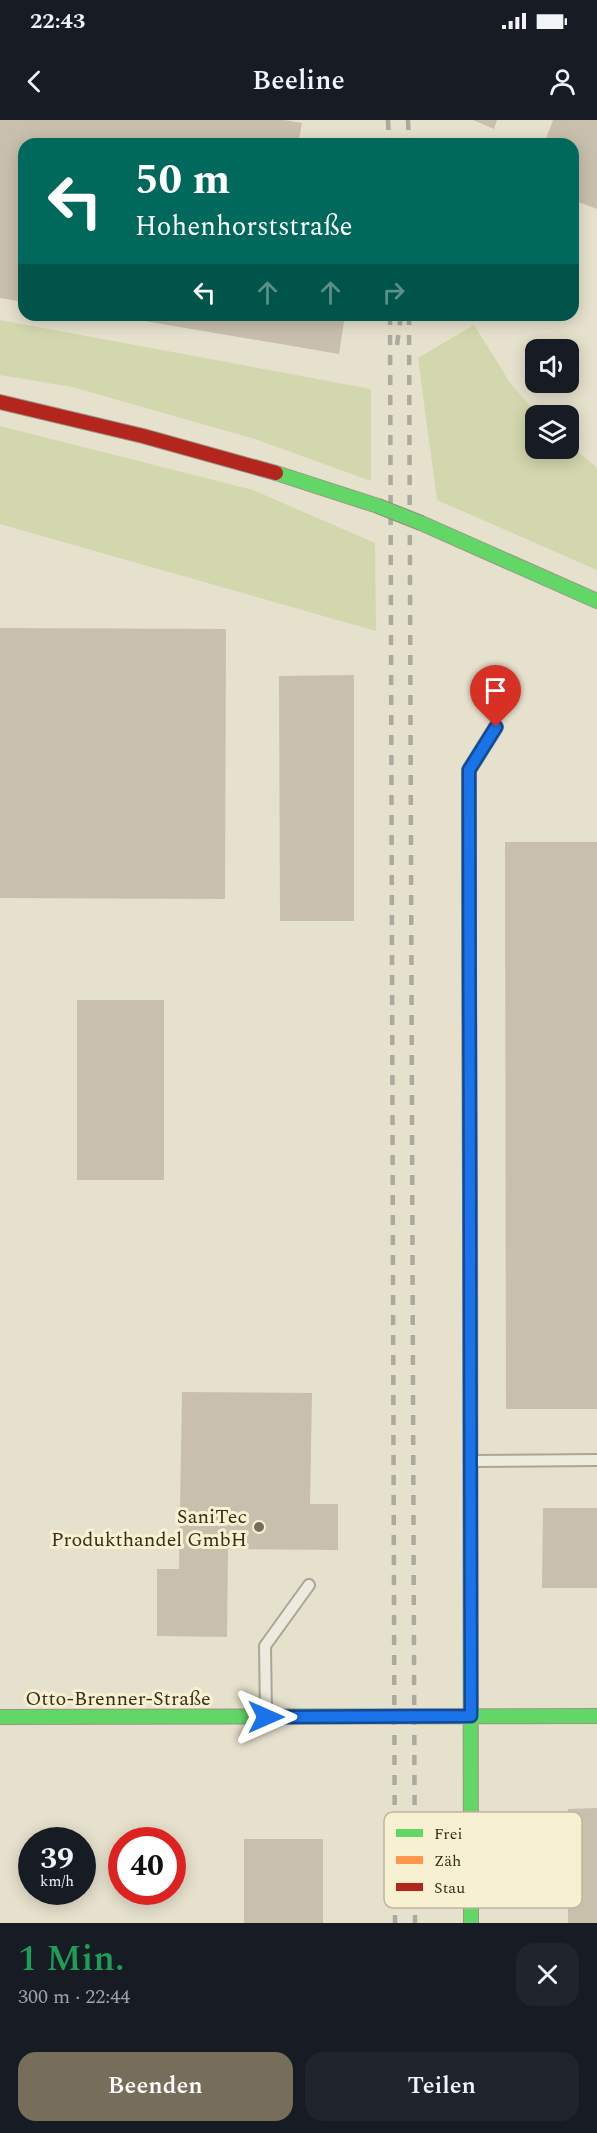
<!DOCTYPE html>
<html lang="de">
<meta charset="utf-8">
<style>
body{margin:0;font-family:Spectral,serif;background:#20242c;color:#f1f3f6;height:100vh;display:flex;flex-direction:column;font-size:22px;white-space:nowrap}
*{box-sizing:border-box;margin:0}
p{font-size:20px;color:#9ea1a6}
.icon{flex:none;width:33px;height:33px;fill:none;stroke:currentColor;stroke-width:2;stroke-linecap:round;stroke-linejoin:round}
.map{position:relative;height:1803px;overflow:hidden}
.details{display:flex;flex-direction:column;background:#171b24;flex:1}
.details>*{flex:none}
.guide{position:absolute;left:18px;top:18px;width:561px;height:183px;border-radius:18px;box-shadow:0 3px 15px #0003;background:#00695c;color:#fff;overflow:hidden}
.buttons{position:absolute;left:525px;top:219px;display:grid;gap:12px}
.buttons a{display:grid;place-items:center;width:54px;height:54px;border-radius:12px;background:#171b24;box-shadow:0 3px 15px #0003;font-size:30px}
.speed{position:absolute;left:18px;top:1707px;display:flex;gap:12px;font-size:30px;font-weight:700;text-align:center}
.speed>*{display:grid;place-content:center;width:78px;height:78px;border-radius:50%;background:#171b24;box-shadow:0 3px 15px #0003;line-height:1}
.speed small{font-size:15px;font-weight:400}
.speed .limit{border:9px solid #d22;background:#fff;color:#111}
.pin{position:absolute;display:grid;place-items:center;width:51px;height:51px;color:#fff;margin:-62px -26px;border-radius:50% 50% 50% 0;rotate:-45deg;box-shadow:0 0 6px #0007}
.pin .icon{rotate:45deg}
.me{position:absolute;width:66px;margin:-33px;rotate:90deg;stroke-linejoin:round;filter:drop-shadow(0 0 4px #0008)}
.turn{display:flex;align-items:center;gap:21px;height:126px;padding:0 18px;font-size:27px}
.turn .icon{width:78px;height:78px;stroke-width:2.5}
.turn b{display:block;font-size:42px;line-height:51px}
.lanes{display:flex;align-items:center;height:57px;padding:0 18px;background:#0003;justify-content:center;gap:30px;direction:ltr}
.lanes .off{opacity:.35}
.round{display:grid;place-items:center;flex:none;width:63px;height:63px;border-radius:18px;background:#20242c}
.summary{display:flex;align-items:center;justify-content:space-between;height:102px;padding:0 18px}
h1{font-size:36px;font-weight:600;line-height:45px;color:#1e9e55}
.button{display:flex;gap:12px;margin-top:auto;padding:12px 18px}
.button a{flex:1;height:69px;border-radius:18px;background:#766d5a;color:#fff;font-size:24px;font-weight:600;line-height:69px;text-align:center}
.button a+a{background:#20242c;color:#f1f3f6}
.status{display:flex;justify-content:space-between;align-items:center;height:42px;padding:0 30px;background:#171b24;direction:ltr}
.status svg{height:16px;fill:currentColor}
header{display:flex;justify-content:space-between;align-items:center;height:78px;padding:0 18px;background:#171b24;font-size:27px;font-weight:600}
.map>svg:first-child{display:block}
</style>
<div class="status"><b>22:43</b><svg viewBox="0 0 49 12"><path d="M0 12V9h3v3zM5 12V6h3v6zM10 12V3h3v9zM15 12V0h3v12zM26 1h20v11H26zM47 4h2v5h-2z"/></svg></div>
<header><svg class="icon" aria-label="back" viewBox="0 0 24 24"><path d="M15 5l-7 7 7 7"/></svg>Beeline<svg class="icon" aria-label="person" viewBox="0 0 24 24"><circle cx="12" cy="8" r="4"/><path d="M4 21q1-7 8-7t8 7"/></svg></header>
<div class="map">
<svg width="597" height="1803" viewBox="0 0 597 1803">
<rect width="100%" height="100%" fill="#e6e1cc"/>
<path fill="#d2d7ad" d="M 0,200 L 371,269 L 371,361 L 255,319 L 72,267 L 0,255 Z
M 474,205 L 511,264 L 538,295 L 536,296 L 536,328 L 568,328 L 569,324 L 597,348 L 597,450 L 437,380 L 418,238 Z
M 0,306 L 253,370 L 375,423 L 376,511 L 0,404 Z"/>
<path fill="#c9bfad" d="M 0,0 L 284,0 L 302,3 L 298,24 L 24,24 L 24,182 L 0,178 Z
M 473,0 L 497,0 L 494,9 Z
M 553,0 L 597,0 L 597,89 L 573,80 L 573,24 L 544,24 Z
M 109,195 L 345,195 L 339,234 Z
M 0,508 L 226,509 L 225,779 L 0,778 Z
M 354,555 L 354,801 L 280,801 L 279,556 Z
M 505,722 L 597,722 L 597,1289 L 506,1289 Z
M 77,880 L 164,880 L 164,1060 L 77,1060 Z
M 182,1272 L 312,1273 L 310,1384 L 338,1384 L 338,1430 L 228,1429 L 227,1517 L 157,1516 L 157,1449 L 179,1449 Z
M 543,1388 L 597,1388 L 597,1468 L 542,1468 Z
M 597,1688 L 597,1803 L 568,1803 L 568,1689 Z
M 244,1719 L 323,1719 L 323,1803 L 244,1803 Z"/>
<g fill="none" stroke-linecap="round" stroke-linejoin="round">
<defs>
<path id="lane" d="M 473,1341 L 597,1340
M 266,1595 L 265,1526 L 309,1465"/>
<path id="fast" d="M 276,353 L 378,386
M 421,403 L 597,481
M 469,853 L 469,650 L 496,607
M 470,1077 L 471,1803
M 0,1597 L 597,1596"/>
<path id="slow" d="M 469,853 L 470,1077"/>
<path id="jam" d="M 0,282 L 143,316 L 276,353"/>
</defs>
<use href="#lane" stroke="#aba595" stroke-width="14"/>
<use href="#fast" stroke="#9a9585" stroke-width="16"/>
<use href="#slow" stroke="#9a9585" stroke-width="16"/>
<use href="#jam" stroke="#9a9585" stroke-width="16"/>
<use href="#lane" stroke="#edeade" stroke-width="10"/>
<use href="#fast" stroke="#63d668" stroke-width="14"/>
<use href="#slow" stroke="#ff974d" stroke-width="14"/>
<use href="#jam" stroke="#b3261e" stroke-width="14"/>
<path stroke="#aca99e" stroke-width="4.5" stroke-dasharray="10 10" stroke-linecap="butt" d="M 388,0 L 389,24
M 408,0 L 409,24
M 390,195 L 395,1803
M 409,195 L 415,1803
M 397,225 L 401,195"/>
<defs>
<path id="fast-bridge" d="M 378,386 L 421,403"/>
</defs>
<use href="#fast-bridge" stroke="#908a7c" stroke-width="16" stroke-linecap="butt"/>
<use href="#fast-bridge" stroke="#63d668" stroke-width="14"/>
</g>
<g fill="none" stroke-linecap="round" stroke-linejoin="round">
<defs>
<path id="route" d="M 266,1597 L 471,1596 L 469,650 L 496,607"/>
</defs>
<use href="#route" stroke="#114b97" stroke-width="15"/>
<use href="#route" stroke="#1a73e8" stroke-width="10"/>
</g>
<circle fill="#766d5a" stroke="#f7f1d1" stroke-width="2" cx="259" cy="1407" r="6"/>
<g text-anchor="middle" stroke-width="6" stroke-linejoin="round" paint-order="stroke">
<g font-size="20" fill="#392e1d" stroke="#f7f1d1" text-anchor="end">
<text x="247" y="1403">SaniTec<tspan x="247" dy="23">Produkthandel GmbH</tspan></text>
</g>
<g font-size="20" fill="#392e1d" stroke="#f7f1d1">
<text x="118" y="1585">Otto-Brenner-Straße</text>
</g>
</g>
<rect x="384" y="1692" width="198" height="96" rx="9" fill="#f7f1d1" stroke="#beb69b" stroke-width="1.5"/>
<rect x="396" y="1709" width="27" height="8" fill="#63d668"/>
<rect x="396" y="1736" width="27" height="8" fill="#ff974d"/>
<rect x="396" y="1763" width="27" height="8" fill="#b3261e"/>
<g font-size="16" fill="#392e1d">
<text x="434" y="1719">Frei</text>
<text x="434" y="1746">Zäh</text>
<text x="434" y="1773">Stau</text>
</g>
</svg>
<div class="buttons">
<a><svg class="icon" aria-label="sound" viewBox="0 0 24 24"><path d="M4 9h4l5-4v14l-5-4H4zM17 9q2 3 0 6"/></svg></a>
<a><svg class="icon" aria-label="layers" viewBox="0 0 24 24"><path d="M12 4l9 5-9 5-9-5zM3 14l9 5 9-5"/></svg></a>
</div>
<div class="speed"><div>39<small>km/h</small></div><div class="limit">40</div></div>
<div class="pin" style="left:496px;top:607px;background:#d93025"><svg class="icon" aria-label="arrive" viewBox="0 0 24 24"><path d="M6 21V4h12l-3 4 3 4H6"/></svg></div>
<svg class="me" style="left:266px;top:1597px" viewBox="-20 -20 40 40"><path d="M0-17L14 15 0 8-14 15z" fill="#1a73e8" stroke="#fff" stroke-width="4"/></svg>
<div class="guide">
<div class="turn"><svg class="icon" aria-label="left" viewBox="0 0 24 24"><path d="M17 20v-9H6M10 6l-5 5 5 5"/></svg><div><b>50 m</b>Hohenhorststraße</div></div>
<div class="lanes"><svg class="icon" aria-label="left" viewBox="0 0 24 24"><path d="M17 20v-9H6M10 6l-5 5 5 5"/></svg><svg class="icon off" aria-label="ahead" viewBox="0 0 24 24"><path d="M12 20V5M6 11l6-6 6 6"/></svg><svg class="icon off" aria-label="ahead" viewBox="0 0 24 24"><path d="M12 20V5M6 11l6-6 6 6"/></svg><svg class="icon off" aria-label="right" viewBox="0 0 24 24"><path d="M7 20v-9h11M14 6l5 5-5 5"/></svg></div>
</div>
</div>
<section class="details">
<div class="summary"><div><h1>1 Min.</h1><p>300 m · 22:44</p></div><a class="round"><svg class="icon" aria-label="close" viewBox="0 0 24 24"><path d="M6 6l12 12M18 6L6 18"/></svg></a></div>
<div class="button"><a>Beenden</a><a>Teilen</a></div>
</section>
